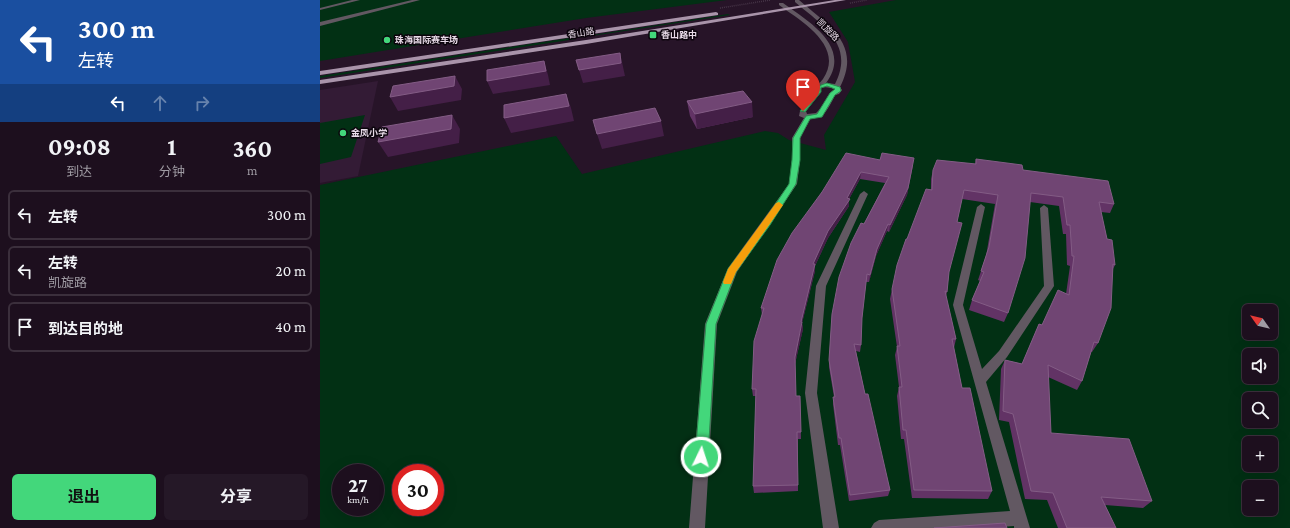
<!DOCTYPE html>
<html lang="zh">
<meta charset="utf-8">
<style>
body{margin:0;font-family:"Crimson Pro","Noto Sans SC",serif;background:#251827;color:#f1f3f6;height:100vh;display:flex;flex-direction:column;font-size:15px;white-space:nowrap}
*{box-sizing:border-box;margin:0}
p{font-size:13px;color:#a09ca4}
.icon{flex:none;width:22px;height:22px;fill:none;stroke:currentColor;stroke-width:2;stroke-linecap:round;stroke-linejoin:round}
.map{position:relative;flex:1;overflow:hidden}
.sheet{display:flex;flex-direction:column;background:#1d0f1e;width:320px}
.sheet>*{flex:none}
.hud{background:#1a4fa0;color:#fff;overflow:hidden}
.needle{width:26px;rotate:304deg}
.tools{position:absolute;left:922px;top:304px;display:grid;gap:8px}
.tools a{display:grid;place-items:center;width:36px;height:36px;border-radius:6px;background:#1d0f1e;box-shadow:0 4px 16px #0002,0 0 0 1px #3b2f3c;font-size:20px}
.speed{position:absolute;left:12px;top:464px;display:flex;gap:8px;font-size:20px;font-weight:700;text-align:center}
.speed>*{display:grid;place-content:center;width:52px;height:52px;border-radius:50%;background:#1d0f1e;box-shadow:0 4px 16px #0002,0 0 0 1px #3b2f3c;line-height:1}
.speed small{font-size:10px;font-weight:400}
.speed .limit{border:6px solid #d22;background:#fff;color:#111}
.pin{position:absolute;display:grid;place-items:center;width:34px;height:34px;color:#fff;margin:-41px -17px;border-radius:50% 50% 50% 0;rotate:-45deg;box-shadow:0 0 4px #0007}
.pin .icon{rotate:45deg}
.me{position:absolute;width:44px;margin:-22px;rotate:4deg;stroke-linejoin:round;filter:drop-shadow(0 0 3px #0008)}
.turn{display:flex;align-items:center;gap:14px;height:84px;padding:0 12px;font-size:18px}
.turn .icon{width:52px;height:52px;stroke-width:2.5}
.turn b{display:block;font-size:28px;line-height:34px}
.lanes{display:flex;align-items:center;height:38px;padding:0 12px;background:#0003;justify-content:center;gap:20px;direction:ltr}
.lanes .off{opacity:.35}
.eta{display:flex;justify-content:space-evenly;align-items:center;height:68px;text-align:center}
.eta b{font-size:24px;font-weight:700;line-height:28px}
.cta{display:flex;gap:8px;margin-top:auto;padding:8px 12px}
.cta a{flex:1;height:46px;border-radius:6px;background:#43d77b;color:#111;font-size:16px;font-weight:700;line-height:46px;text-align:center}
.cta a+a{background:#251827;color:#f1f3f6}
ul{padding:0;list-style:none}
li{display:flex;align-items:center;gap:12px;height:50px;margin:0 8px 6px;padding:0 4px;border:2px solid #3b2f3c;border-radius:6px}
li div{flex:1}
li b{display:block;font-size:15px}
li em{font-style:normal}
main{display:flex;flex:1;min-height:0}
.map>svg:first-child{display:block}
</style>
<main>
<section class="sheet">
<div class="hud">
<div class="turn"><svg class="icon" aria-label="left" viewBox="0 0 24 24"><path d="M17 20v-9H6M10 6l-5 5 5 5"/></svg><div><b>300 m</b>左转</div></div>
<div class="lanes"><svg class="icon" aria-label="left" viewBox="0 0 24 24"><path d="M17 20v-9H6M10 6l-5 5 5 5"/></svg><svg class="icon off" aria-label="ahead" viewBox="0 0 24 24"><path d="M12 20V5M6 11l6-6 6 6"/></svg><svg class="icon off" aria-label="right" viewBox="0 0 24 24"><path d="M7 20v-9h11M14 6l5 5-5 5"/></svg></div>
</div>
<div class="eta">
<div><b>09:08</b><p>到达</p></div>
<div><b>1</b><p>分钟</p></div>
<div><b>360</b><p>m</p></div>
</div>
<ul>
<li><svg class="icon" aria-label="left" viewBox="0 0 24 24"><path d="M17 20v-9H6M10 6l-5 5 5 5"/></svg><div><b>左转</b></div><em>300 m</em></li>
<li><svg class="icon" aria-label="left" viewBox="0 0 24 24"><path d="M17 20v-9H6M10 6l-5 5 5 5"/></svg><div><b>左转</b><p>凯旋路</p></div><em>20 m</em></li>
<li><svg class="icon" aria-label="arrive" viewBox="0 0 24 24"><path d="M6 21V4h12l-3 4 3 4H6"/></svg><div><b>到达目的地</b></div><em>40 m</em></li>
</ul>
<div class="cta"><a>退出</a><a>分享</a></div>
</section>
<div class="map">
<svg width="970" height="528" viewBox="0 0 970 528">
<rect width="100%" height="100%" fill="#271428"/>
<path fill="#331b35" d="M 58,81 L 38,176 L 0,183 L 0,90 Z"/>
<path fill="#023014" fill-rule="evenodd" d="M 0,0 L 407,0 L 266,18 L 0,61 Z
M 576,0 L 970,0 L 970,528 L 0,528 L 0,185 L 236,136 L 262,174 L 445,131 L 458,133 L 469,140 L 506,150 L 504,135 L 535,82 L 528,42 L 509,12 ZM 929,311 L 951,311 L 951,333 L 929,333 ZM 929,355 L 951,355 L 951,377 L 929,377 ZM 929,399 L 951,399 L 951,421 L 929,421 ZM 929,443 L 951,443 L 951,465 L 929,465 ZM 21,473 L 55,473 L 55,507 L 21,507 ZM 81,473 L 115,473 L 115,507 L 81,507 ZM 929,487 L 951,487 L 951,509 L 929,509 Z
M 408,14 L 410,15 L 272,36 L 272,35 Z
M 256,37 L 256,39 L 0,78 L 0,76 Z
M 45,115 L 31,157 L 0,164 L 0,123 Z"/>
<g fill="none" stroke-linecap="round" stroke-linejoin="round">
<path stroke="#655466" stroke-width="1.5" stroke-dasharray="0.5 1.5" stroke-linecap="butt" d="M 530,3 L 547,0
M 400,8 L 451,0"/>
<path fill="#625862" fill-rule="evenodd" d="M 32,0 L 40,0 L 0,10 L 0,8 Z
M 92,0 L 100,0 L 0,26 L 0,22 Z
M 475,0 L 479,0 C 509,26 542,44 520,87 L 522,90 L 519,94 L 515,95 C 509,107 505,118 490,119 L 480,138 L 480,160 L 477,184 L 417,272 L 397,324 L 385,528 L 369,528 L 385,324 L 408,268 L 469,184 L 472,160 L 472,138 L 484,118 L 479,116 L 480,111 L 495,92 L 494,88 C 496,85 500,83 503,79 C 525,46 481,21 459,5 L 459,3 L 463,3 C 488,21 533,47 506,83 L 515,84 C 535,44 503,26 475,2 ZM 503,87 L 512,88 L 515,90 L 510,93 L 501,108 L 496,113 L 487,114 L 486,111 L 501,92 L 500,89 Z
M 544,191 L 548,194 L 506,286 L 497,393 L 519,528 L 503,528 L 485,393 L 496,286 L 540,194 Z
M 661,204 L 665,207 L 643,305 L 662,369 L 679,351 L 724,286 L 720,208 L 724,205 L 728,208 L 734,286 L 687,357 L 666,382 L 710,528 L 694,528 L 694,526 L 664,528 L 551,528 L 554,523 L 559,520 L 690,511 L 633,305 L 657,207 Z"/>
<path fill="#a994aa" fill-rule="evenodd" d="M 515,0 L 526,0 L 266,44 L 0,84 L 0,80 L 266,40 Z
M 396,12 L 398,13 L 398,15 L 0,75 L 0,71 Z"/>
</g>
<path fill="#623365" d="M 367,101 L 433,117 L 377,129 L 370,116 Z
M 656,159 L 703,170 L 794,204 L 790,213 L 781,212 L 787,239 L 795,265 L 793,269 L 778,343 L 772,352 L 771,352 L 762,381 L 757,390 L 728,377 L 731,433 L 832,501 L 823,508 L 785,505 L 796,528 L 738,528 L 727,500 L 705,499 L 689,422 L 679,420 L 681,369 L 685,360 L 702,364 L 719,324 L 722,325 L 746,294 L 750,266 L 747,265 L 746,234 L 743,234 L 739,206 L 710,202 L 688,313 L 684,322 L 649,310 L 652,300 L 660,281 L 658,280 L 666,256 L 675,204 L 642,199 L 637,222 L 629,272 L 627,292 L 626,296 L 636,339 L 634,348 L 642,388 L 672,491 L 668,499 L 592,498 L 584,439 L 581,439 L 577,396 L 579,387 L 575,355 L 577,347 L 570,299 L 572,289 L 587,239 L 611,189 L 611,179 L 613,170 L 655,164 Z
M 560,160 L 593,165 L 587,195 L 569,232 L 567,231 L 556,256 L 549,282 L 546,282 L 542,318 L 541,345 L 540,352 L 536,351 L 545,394 L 570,490 L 568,496 L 529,501 L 520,445 L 518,445 L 513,404 L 514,397 L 509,367 L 512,314 L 544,224 L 565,183 L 540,179 L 529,199 L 529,206 L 508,238 L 495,266 L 495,271 L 482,323 L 483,329 L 475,364 L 476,396 L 480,396 L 481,439 L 478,439 L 478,491 L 434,493 L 433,486 L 436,396 L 433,396 L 432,389 L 442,315 L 441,308 L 502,192 Z"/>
<path fill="#441f47" d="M 300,53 L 305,76 L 263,83 L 259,70 Z
M 224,61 L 228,75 L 230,85 L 173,94 L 167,81 Z
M 135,76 L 142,89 L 141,100 L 78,111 L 70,97 Z
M 246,94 L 251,108 L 254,121 L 191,133 L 184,118 Z
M 432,102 L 433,117 L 377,129 L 375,114 Z
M 132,115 L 140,129 L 139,143 L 68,157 L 58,142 Z
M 341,121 L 344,136 L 282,149 L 277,134 Z
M 593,165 L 587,195 L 569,232 L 570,225 Z
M 541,172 L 540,179 L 529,199 L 529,206 L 508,238 L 495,266 L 495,271 L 482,323 L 483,329 L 475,364 L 475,357 L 481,322 L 493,264 L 508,231 Z
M 568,224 L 567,231 L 556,256 L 549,282 L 550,275 L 557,249 Z"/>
<path fill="#704573" stroke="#835c85" d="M 300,53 L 301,63 L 259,70 L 256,60 Z
M 224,61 L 226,71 L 167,81 L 167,70 Z
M 135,76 L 134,86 L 70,97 L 73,86 Z
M 423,91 L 432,102 L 375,114 L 367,101 Z
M 246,94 L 249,106 L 184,118 L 184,105 Z
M 335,108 L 341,121 L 277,134 L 273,120 Z
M 132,115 L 131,129 L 58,142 L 62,127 Z
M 526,153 L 560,160 L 562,153 L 594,158 L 588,188 L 570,225 L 568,224 L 557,249 L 550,275 L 547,274 L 542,318 L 541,345 L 534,344 L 545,394 L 548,394 L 570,490 L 530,495 L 521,438 L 519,438 L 513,397 L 515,397 L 509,360 L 512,314 L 519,277 L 531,243 L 541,223 L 544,224 L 569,177 L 541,172 L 527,198 L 530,199 L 508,231 L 493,264 L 495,264 L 481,322 L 482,322 L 475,357 L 476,396 L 480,396 L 481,432 L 477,432 L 478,485 L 433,486 L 436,389 L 432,389 L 434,341 L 444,308 L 441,308 L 457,260 L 472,233 L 502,192 Z
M 656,159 L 702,165 L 703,170 L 788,181 L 794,204 L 779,202 L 787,239 L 792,240 L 795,265 L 793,264 L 791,308 L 778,343 L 774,342 L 762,381 L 728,365 L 731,433 L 809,439 L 832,501 L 781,497 L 796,528 L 747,528 L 733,493 L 711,491 L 693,414 L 683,411 L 685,360 L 702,364 L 719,324 L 722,325 L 738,290 L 749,295 L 754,256 L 752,256 L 750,225 L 747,225 L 743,197 L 711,193 L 705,258 L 688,313 L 652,300 L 664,272 L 661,271 L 669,247 L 678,195 L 644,190 L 637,222 L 642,223 L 629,272 L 627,292 L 625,291 L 636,339 L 632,339 L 642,388 L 650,388 L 672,491 L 594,490 L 586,430 L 583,430 L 579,387 L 582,387 L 577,346 L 580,346 L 572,289 L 577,265 L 586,239 L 587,239 L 606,189 L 612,190 L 613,170 L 617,160 L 656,164 Z
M 685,523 L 687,528 L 614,528 Z"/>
<path fill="#43d77b" stroke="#2c8c50" d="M 507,83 L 520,87 L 521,91 L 515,95 L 502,117 L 490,119 L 480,138 L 480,160 L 476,184 L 450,225 L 416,272 L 396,324 L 388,457 L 386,461 L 381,463 L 377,461 L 375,457 L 386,324 L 408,269 L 444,221 L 469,184 L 472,160 L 473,138 L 486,116 L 497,114 L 510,93 L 515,89 L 507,86 L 501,88 L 501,92 L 485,112 L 480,111 L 495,92 L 495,87 Z"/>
<path fill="#f59e0b" d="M 459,202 L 463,205 L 416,272 L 411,284 L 404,284 L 403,282 L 408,269 L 456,203 Z"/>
<g fill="#43d77b" stroke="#0b040c" stroke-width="1.5">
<rect x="329" y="31" width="8" height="8" rx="2"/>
<circle cx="67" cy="40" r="4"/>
<circle cx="23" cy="133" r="4"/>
</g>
<g text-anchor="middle" stroke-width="3" stroke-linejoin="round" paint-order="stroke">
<g font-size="9" fill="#e7dae7" stroke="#0b040c">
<text transform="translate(508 30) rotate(45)" y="3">凯旋路</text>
<text transform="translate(261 33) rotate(-9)" y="3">香山路</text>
</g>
<g font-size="9" font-weight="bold" fill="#e7dae7" stroke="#0b040c" text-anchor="start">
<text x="341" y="38">香山路中</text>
<text x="75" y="43">珠海国际赛车场</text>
<text x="31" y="136">金凤小学</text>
</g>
</g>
</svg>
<div class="tools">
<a><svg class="needle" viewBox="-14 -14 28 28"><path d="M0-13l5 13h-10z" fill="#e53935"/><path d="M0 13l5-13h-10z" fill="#a09ca4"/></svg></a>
<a><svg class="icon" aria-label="sound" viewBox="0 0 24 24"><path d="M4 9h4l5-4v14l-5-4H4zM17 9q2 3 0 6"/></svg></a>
<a><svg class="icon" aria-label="search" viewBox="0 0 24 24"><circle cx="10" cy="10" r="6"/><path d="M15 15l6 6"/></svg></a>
<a>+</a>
<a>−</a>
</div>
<div class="speed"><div>27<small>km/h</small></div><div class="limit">30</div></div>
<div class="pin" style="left:483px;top:111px;background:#d93025"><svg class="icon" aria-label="arrive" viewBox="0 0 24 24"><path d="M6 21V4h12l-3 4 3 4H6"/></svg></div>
<svg class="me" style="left:381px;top:457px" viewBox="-20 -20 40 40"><circle r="17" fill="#43d77b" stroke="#fff" stroke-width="3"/><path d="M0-11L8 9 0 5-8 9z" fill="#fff"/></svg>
</div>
</main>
